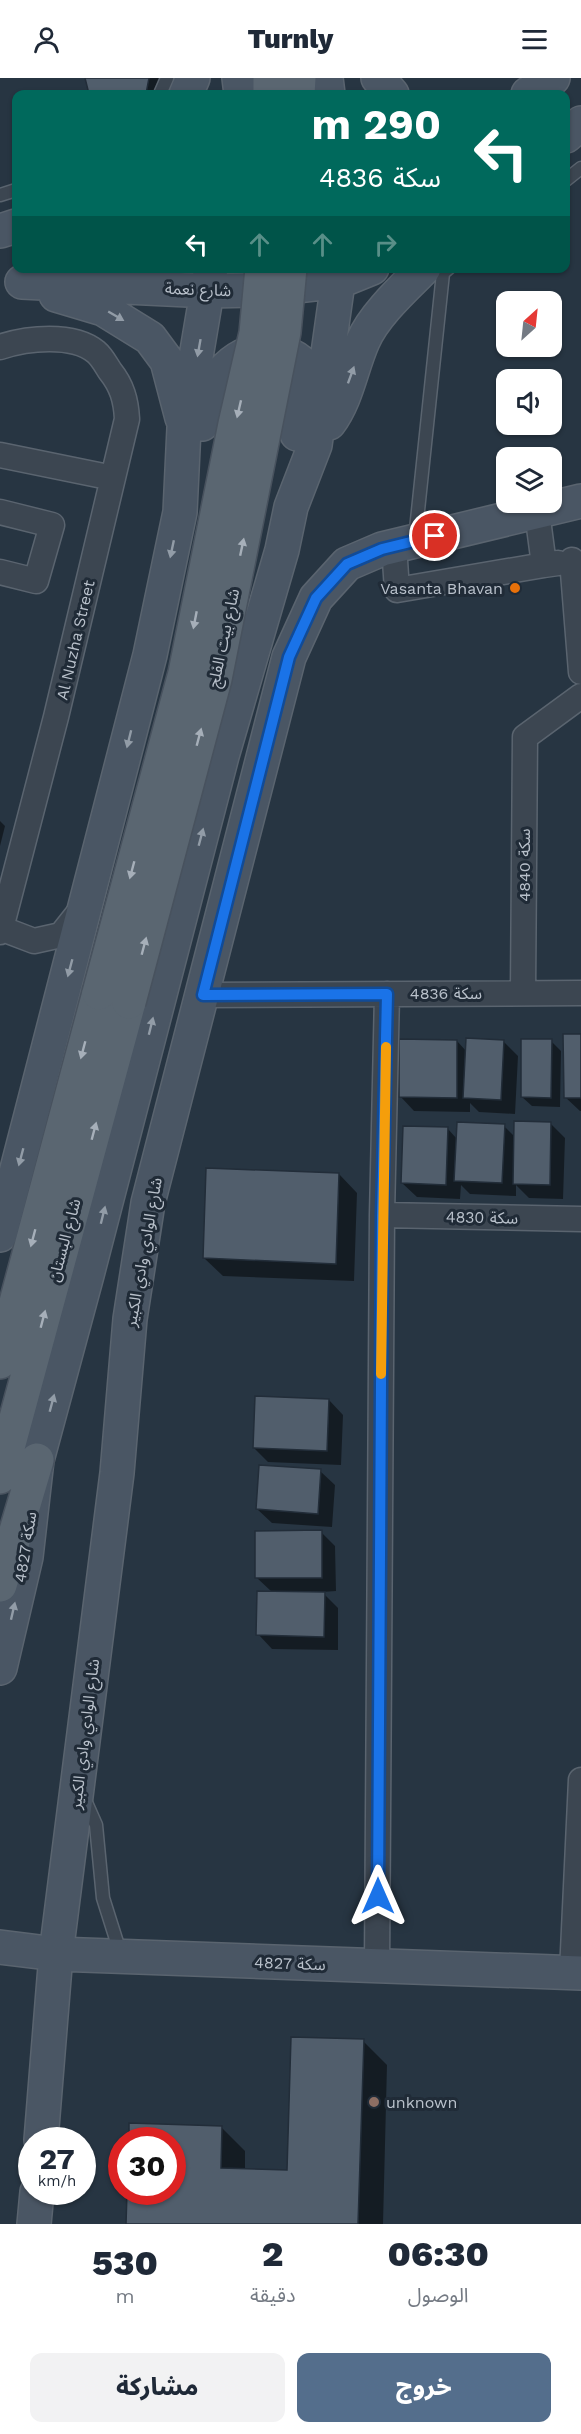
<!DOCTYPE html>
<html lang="ar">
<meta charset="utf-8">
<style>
body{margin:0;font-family:"Work Sans","Noto Sans Arabic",sans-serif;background:#f2f2f3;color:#1f2937;direction:rtl;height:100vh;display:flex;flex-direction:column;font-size:22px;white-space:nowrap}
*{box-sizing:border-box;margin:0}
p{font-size:20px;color:#747a83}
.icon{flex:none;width:33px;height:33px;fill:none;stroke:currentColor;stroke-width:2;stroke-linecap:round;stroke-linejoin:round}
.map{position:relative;height:2146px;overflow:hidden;direction:ltr}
.panel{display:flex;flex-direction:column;background:#fff;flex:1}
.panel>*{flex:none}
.banner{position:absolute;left:12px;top:12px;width:558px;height:183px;border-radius:12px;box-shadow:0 2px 4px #0004;direction:rtl;background:#00695c;color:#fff;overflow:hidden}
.needle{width:39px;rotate:27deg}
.buttons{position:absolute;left:496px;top:213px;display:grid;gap:12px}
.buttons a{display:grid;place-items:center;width:66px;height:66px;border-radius:12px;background:#fff;box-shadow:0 2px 4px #0004;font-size:30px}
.speed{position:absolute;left:18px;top:2049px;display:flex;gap:12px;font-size:30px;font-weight:700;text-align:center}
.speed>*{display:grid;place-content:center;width:78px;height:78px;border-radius:50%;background:#fff;box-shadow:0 2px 4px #0004;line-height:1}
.speed small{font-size:15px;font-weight:400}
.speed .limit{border:9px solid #d22;background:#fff;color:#111}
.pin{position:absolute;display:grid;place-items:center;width:51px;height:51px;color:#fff;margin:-26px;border:3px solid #fff;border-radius:50%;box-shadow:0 2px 6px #0007}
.me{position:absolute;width:66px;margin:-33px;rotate:0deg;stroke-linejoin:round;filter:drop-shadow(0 0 4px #0008)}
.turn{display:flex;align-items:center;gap:21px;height:126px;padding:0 30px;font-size:27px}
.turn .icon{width:78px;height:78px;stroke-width:2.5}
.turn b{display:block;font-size:42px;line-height:51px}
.lanes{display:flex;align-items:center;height:57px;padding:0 30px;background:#0003;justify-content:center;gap:30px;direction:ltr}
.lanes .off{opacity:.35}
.eta{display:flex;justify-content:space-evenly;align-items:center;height:102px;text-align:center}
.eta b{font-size:36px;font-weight:800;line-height:42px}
.primary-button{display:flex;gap:12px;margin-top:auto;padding:12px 30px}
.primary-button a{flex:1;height:69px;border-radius:12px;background:#546e8c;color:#fff;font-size:24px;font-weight:800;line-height:69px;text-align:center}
.primary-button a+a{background:#f2f2f3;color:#1f2937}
header{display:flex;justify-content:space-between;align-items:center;height:78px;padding:0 30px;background:#fff;font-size:27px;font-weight:800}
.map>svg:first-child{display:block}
</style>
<header><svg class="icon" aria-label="menu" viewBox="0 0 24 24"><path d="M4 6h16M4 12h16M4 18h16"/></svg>Turnly<svg class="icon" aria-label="person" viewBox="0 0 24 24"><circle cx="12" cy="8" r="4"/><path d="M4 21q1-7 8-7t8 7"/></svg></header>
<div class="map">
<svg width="581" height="2146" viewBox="0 0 581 2146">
<rect width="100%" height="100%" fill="#273542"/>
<path fill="#0007" d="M 86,0 L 171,0 L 167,16 L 90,16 Z
M 0,743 L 5,748 L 0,768 Z
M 581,958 L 581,1033 L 580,1033 L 565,1019 Z
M 457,963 L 467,974 L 503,963 L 518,978 L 515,1036 L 479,1034 L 470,1025 L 470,1034 L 414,1033 L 400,1018 Z
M 551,963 L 561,973 L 560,1029 L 532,1028 L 522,1019 Z
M 550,1045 L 565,1060 L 563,1121 L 529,1120 L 516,1107 L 516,1118 L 470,1116 L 461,1107 L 460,1121 L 417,1119 L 402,1105 L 448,1051 L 457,1061 L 504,1048 L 515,1059 Z
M 339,1096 L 357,1115 L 354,1203 L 223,1198 L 204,1180 Z
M 329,1322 L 343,1337 L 341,1387 L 268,1384 L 254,1370 Z
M 320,1393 L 335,1407 L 332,1449 L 272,1445 L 257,1431 Z
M 321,1454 L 335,1468 L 336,1513 L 322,1514 L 338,1530 L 338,1572 L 272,1571 L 258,1556 L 272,1514 L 257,1500 Z
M 363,1963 L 387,1987 L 383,2146 L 127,2146 L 128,2114 L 172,2114 L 172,2062 L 130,2062 L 131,2046 L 221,2049 L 245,2073 L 245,2092 L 288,2094 Z"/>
<path fill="#515e6c" stroke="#222d39" stroke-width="1.5" d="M 85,0 L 149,0 L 146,16 L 89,16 Z
M 563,956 L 581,956 L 581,1020 L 564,1020 Z
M 466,960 L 504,962 L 501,1022 L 463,1020 Z
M 399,961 L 457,962 L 457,1020 L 399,1019 Z
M 521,961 L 552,961 L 551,1020 L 521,1019 Z
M 514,1043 L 551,1044 L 550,1107 L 513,1106 Z
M 457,1044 L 505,1046 L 502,1105 L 454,1103 Z
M 403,1048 L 448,1049 L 446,1107 L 401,1105 Z
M 206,1090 L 339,1095 L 336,1186 L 203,1180 Z
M 255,1318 L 329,1321 L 327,1373 L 253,1370 Z
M 259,1387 L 321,1391 L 318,1436 L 256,1431 Z
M 322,1452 L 322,1500 L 255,1500 L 255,1453 Z
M 257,1513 L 325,1514 L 324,1559 L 256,1557 Z
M 291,1959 L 364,1961 L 358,2146 L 126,2146 L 127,2114 L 172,2114 L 172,2062 L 129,2062 L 129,2045 L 222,2048 L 221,2090 L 287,2092 Z"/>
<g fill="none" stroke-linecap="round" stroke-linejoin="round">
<defs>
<path id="lane" d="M 160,16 L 167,0
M 566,102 L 581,90
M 0,117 L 16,112
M 415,461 L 443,195 L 449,190
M 84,1720 L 96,1747 L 103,1820 L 121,1877"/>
<path id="street" d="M 0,269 C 27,260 73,255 96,274 C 102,279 106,287 110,293 C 122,308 126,322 127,341 L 56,639 L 0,854
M 0,377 L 113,400
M 0,434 L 52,447 L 36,503 L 0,494
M 537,434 L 544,487 L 558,485
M 394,468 L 397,512 L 544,487
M 572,482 L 581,594
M 0,850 L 34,863 L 61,857 L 80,833
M 523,914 L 525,659 L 581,618
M 203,917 L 581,915
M 382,1137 L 581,1141
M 377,1889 L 382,1137 L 387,916
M 572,1894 L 581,1702"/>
<path id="secondary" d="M 239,0 L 241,16
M 326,0 L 328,16
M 378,0 L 392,16
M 186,16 L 193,0
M 528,16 L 553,0
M 566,58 L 581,45
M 0,153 L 16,148
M 22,204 L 209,213 L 261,212 L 340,203 L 372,190
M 56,217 L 103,231 L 150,260 L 167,283 L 182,340
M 329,345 C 347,321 351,290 363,263 C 374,237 404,210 424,190
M 202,346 C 204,336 206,324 210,314 C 226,277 269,257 302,285 L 297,356
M 0,1157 L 150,577 L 180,434 L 184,350 L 211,190
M 0,1590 L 26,1479 L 37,1382 L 87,1197 L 222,678 L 282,472 L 291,429 L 315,367 L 340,190
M 0,1869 L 56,1876 L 581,1895
M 41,2062 L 56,1876 L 117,1395 L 130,1241 L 148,1125 L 289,579 L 316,520 L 347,486 L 382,471 L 581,423
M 34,2146 L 37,2114"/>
<path id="primary" d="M 270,16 L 270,0
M 298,16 L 299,0
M 0,1284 L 99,915
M 0,1399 L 129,924
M 0,1507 L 37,1382"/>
</defs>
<use href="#lane" stroke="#5a646f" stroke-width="15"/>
<use href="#street" stroke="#5a646f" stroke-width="27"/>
<use href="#secondary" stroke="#5a646f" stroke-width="36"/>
<use href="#primary" stroke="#48525e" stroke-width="36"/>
<use href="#lane" stroke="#3c4651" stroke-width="12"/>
<use href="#street" stroke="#3c4651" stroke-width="24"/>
<use href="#secondary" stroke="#4a5664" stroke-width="33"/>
<use href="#primary" stroke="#5a6671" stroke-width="33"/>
<defs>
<path id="primary-bridge" d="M 99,915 L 185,595 L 235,346 L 256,255 L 262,190
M 129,924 L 215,601 L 284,254 L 290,190"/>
</defs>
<use href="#primary-bridge" stroke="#48525e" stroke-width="36" stroke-linecap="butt"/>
<use href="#primary-bridge" stroke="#5a6671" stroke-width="33"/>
</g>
<defs><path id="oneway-solid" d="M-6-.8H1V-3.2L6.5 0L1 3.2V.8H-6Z" transform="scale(1.5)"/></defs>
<g fill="#929ca7">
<use href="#oneway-solid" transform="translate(116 238) rotate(30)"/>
<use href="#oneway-solid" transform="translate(199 270) rotate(100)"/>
<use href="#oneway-solid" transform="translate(351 297) rotate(-70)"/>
<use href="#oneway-solid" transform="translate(172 471) rotate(102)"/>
<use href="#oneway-solid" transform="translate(129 661) rotate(104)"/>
<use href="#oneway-solid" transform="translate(201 759) rotate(-75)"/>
<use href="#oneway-solid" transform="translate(70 890) rotate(105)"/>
<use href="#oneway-solid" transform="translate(151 948) rotate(-76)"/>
<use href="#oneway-solid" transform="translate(21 1079) rotate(105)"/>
<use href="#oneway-solid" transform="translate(103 1137) rotate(-76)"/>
<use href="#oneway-solid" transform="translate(52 1325) rotate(-75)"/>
<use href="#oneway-solid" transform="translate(13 1533) rotate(-77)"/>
</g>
<g fill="#a6afb9">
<use href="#oneway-solid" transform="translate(239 331) rotate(103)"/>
<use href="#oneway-solid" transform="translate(242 469) rotate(-78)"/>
<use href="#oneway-solid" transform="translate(195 542) rotate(101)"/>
<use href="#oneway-solid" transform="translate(199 659) rotate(-75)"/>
<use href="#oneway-solid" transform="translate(132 792) rotate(105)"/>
<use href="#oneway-solid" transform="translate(144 868) rotate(-75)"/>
<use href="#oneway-solid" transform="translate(83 972) rotate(105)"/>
<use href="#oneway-solid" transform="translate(94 1053) rotate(-75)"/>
<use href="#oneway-solid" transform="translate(33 1160) rotate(105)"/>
<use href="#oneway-solid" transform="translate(43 1241) rotate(-75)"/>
</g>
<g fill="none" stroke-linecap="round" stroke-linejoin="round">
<defs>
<path id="route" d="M 378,1818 L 382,1137 L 387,916 L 203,917 L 289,579 L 316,520 L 347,486 L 382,471 L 435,458"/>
</defs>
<use href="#route" stroke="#114b97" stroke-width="15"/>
<use href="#route" stroke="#1a73e8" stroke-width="10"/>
<path stroke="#f59e0b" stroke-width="10" d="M 381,1296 L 386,969"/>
</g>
<circle fill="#e8710a" stroke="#202b37" stroke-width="2" cx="515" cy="510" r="6"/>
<circle fill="#8d6e63" stroke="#202b37" stroke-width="2" cx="374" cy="2024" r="6"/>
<g text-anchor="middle" stroke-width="6" stroke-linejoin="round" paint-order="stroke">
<g font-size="16" fill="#b9c1cb" stroke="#202b37">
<text transform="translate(198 211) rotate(2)" y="6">شارع نعمة</text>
<text transform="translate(223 560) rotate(-78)" y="6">شارع بيت الفلج</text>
<text transform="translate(75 562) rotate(-77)" y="6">Al Nuzha Street</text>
<text transform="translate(524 787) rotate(-90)" y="6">سكة 4840</text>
<text x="446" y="921">سكة 4836</text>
<text transform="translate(482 1139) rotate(1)" y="6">سكة 4830</text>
<text transform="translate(64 1162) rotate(-75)" y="6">شارع البستان</text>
<text transform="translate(143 1174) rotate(-80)" y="6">شارع الوادي وادي الكبير</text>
<text transform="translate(25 1469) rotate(-81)" y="6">سكة 4827</text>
<text transform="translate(84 1656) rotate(-83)" y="6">شارع الوادي وادي الكبير</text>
<text transform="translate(290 1885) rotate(2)" y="6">سكة 4827</text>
</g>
<g font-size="16" fill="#b9c1cb" stroke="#202b37" text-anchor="end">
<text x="503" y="516">Vasanta Bhavan</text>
<text x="386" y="2030" text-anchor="start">unknown</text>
</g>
</g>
</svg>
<div class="buttons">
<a><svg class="needle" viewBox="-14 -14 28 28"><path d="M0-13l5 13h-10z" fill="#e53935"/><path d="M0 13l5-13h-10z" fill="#747a83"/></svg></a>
<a><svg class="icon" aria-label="sound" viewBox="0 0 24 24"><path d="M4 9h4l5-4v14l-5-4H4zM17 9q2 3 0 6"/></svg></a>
<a><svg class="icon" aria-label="layers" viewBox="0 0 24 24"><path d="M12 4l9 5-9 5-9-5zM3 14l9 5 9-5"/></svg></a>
</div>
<div class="speed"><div>27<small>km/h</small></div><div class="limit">30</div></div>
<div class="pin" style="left:435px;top:458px;background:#d93025"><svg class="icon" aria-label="arrive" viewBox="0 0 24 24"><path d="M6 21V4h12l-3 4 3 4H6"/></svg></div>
<svg class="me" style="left:378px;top:1818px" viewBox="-20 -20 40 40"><path d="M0-17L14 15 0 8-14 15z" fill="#1a73e8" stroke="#fff" stroke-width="4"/></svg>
<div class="banner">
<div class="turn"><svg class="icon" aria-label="left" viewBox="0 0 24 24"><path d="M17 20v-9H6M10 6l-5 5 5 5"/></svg><div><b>290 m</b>سكة 4836</div></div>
<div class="lanes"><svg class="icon" aria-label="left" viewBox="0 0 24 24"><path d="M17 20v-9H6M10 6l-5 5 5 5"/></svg><svg class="icon off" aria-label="ahead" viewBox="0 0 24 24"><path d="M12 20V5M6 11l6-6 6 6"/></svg><svg class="icon off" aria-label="ahead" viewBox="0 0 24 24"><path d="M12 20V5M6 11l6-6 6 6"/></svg><svg class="icon off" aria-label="right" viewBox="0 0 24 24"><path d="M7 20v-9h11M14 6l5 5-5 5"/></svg></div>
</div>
</div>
<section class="panel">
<div class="eta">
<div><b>06:30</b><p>الوصول</p></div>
<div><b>2</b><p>دقيقة</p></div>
<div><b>530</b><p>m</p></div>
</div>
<div class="primary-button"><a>خروج</a><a>مشاركة</a></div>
</section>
